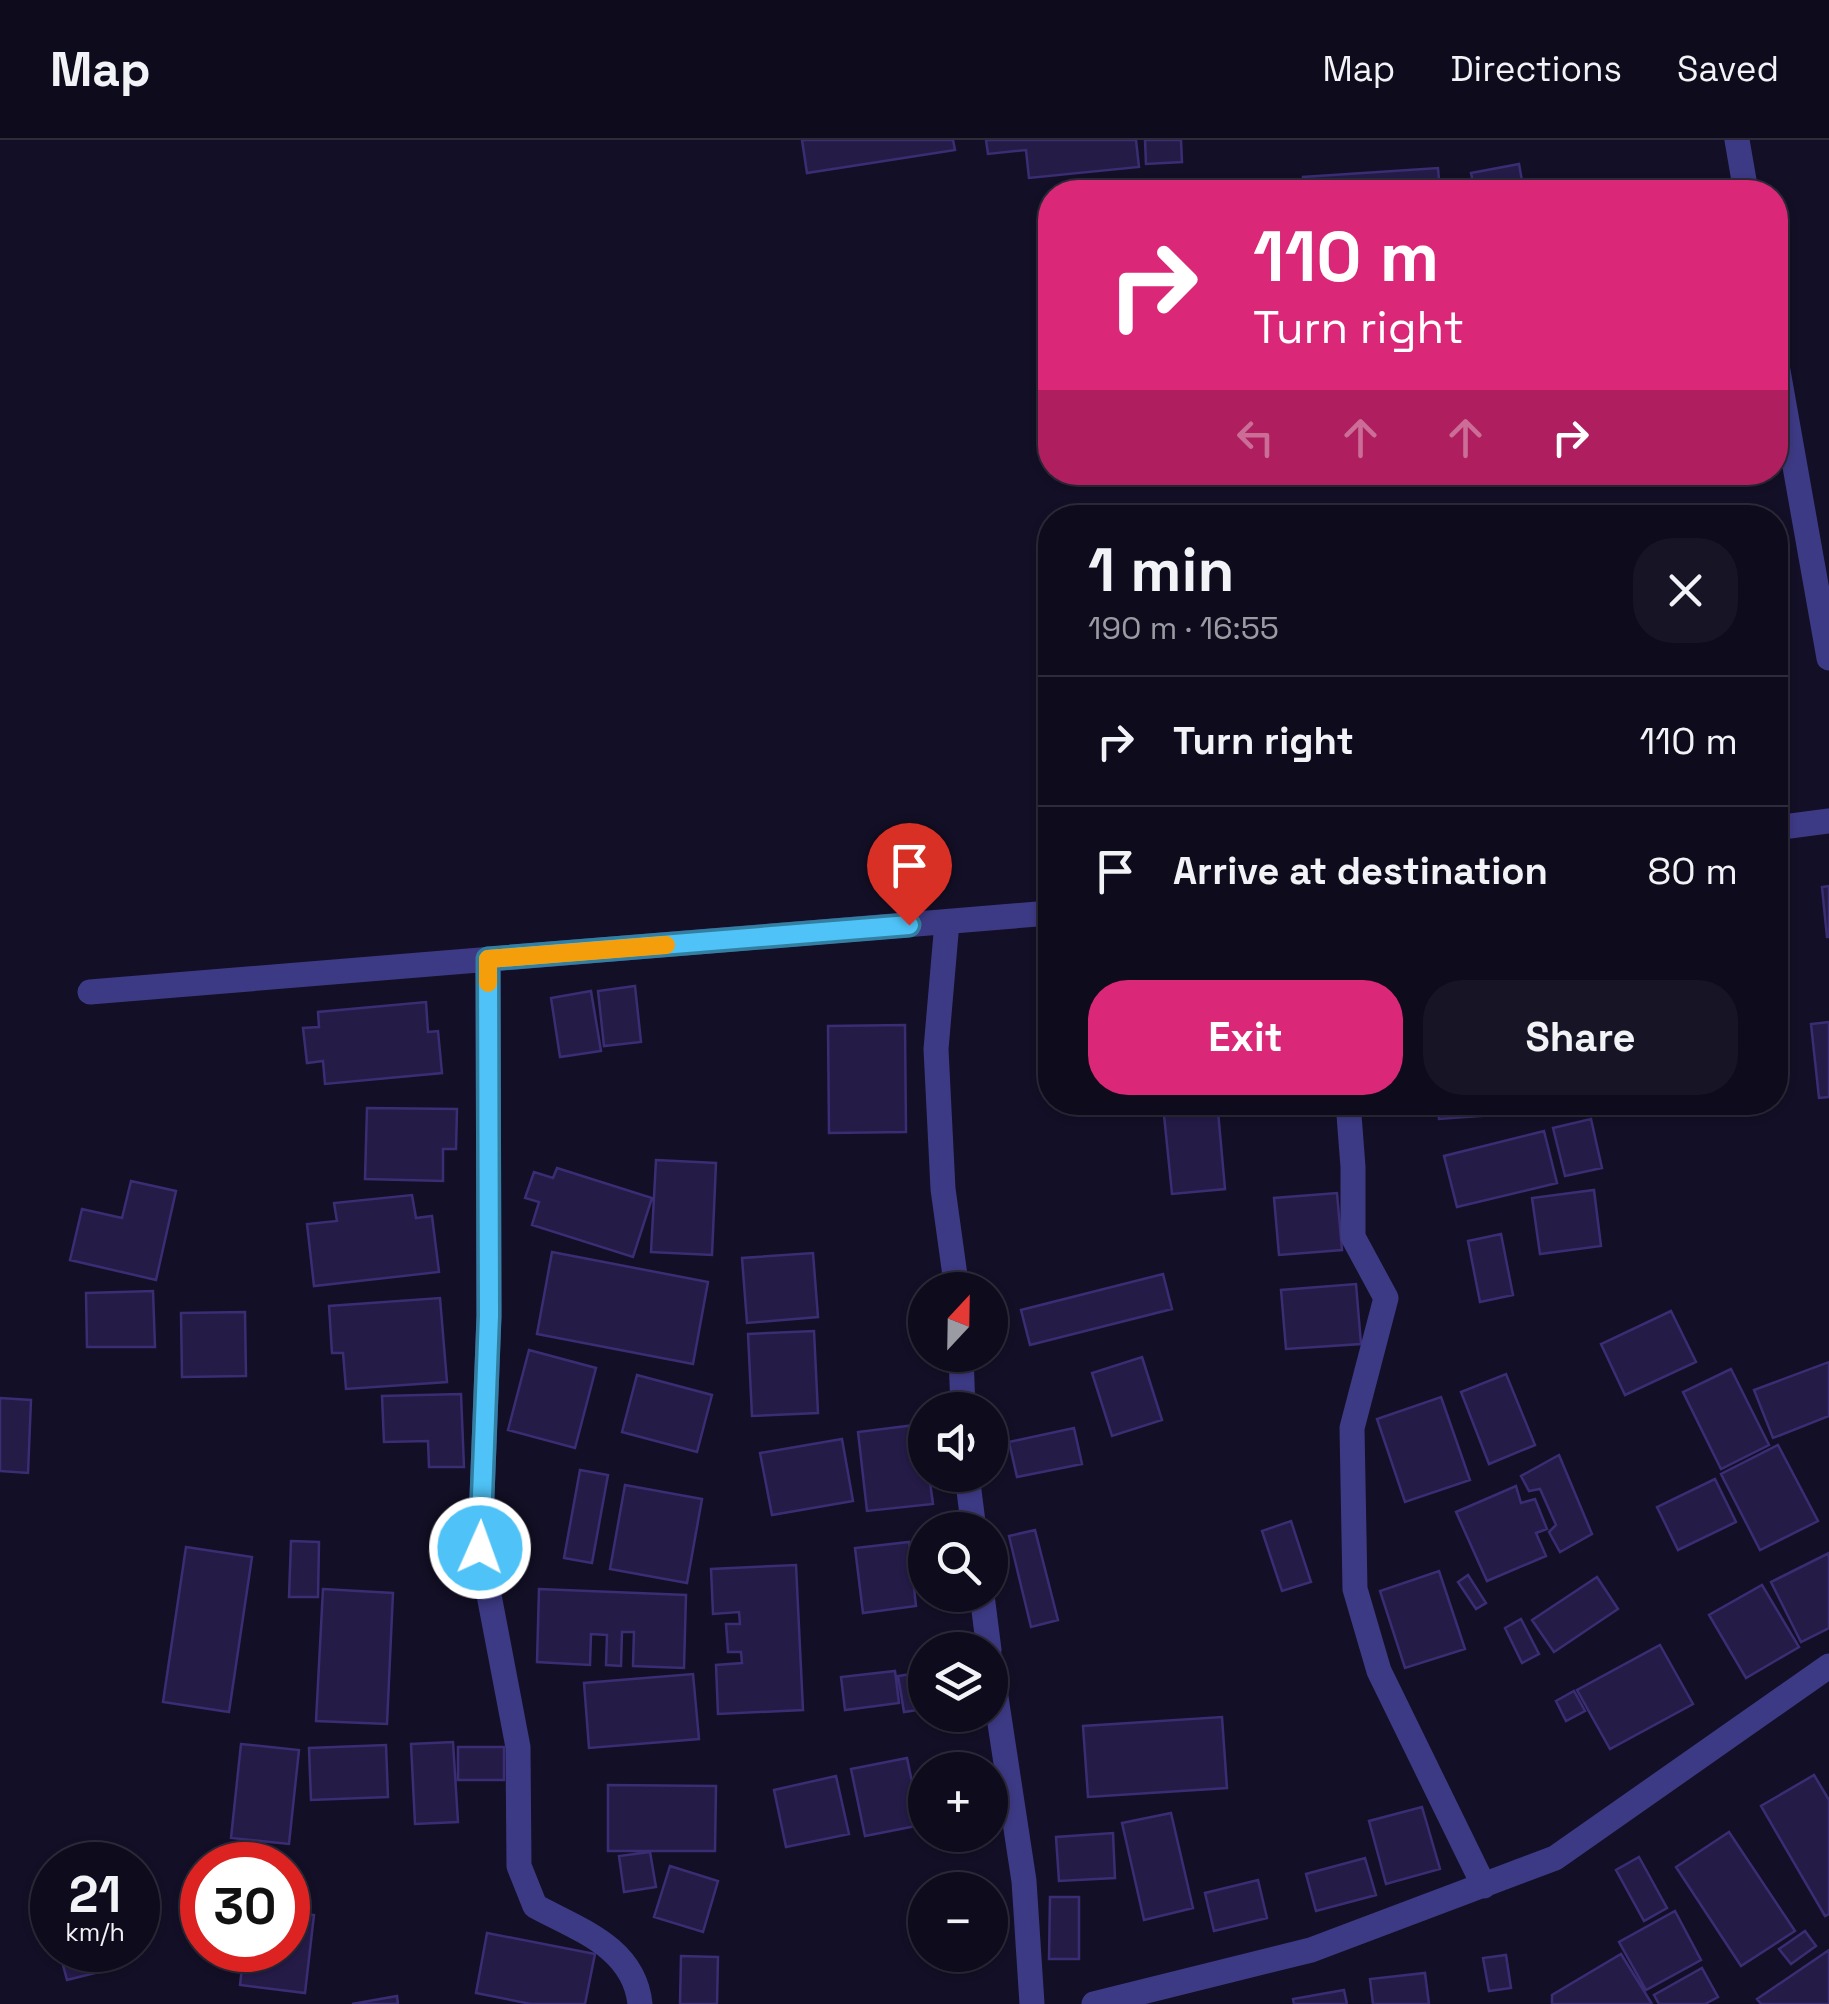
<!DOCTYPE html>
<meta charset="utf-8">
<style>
body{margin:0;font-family:"Space Grotesk",sans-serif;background:#171425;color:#f1f3f6;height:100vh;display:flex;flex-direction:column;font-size:38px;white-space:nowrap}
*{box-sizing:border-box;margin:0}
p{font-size:32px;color:#9b9ba3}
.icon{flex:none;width:55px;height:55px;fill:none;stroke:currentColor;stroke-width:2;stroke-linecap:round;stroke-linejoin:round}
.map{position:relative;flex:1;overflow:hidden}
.panel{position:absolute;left:1038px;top:365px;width:750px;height:610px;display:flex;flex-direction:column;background:#0e0b1c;border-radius:40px;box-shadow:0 2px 8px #0004,0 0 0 2px #2e2b3b}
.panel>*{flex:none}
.banner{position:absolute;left:1038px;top:40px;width:750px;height:305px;border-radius:40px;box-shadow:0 2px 8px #0004,0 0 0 2px #2e2b3b;background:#db2777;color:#fff;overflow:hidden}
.needle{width:65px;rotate:22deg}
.controls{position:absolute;left:908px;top:1132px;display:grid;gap:20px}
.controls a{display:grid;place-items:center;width:100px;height:100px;border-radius:50%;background:#0e0b1c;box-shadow:0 2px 8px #0004,0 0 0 2px #2e2b3b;font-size:50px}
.speed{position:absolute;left:30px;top:1702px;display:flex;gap:20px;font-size:50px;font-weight:700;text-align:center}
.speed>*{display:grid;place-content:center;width:130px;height:130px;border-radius:50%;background:#0e0b1c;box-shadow:0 2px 8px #0004,0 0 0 2px #2e2b3b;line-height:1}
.speed small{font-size:25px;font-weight:400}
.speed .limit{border:15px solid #d22;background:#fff;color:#111}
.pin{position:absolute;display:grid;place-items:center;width:85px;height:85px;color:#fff;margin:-102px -42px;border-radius:50% 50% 50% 0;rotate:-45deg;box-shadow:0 0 10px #0007}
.pin .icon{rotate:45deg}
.me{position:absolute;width:110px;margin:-55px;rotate:2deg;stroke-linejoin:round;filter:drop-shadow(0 0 8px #0008)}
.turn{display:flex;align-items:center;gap:35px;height:210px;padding:0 50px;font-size:45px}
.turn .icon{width:130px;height:130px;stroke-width:2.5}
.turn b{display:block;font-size:70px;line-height:85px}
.lanes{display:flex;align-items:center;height:95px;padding:0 50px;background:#0003;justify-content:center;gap:50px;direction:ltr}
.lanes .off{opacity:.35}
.round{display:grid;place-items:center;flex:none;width:105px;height:105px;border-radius:40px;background:#171425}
.headline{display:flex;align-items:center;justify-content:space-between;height:170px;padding:0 50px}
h1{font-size:60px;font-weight:600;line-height:75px}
.cta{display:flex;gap:20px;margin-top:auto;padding:20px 50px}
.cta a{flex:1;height:115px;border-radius:40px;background:#db2777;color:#fff;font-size:40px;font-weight:600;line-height:115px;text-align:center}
.cta a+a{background:#171425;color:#f1f3f6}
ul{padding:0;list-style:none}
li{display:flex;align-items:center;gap:30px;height:130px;padding:0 50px;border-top:2px solid #2e2b3b}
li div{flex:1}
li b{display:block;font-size:38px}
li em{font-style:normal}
header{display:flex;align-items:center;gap:60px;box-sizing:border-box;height:140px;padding:0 50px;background:#0e0b1c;border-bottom:2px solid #2e2b3b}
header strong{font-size:48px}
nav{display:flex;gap:55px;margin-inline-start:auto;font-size:35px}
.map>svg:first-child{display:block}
</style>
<header>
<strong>Map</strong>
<nav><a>Map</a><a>Directions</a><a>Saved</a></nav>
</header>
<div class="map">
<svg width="1829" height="1864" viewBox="0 0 1829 1864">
<rect width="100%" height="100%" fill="#130f26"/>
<path fill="#241b47" stroke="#3b2d73" stroke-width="2.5" d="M 802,0 L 953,0 L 955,10 L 807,33 Z
M 986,0 L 1136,0 L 1139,27 L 1029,38 L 1026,10 L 988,14 Z
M 1145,0 L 1181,0 L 1182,22 L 1146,24 Z
M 1519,24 L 1524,52 L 1475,52 L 1471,33 Z
M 1438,28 L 1440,52 L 1302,52 L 1303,37 Z
M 1829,746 L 1829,797 L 1827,797 L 1822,747 Z
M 635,846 L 641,902 L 604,906 L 598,851 Z
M 591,851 L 601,911 L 560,917 L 551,858 Z
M 426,862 L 428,892 L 438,891 L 442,933 L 325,944 L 323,921 L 307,923 L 303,888 L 319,887 L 318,872 Z
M 1829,882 L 1829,957 L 1819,958 L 1811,884 Z
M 905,885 L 906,992 L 829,993 L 828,886 Z
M 1438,962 L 1552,962 L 1552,971 L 1439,979 Z
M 367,968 L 457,969 L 456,1009 L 443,1009 L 443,1041 L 365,1039 Z
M 1218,971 L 1225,1049 L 1172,1054 L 1164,975 Z
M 1591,979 L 1602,1028 L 1565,1036 L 1553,988 Z
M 1544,991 L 1557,1043 L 1457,1067 L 1444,1016 Z
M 656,1020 L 716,1023 L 712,1115 L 651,1112 Z
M 557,1028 L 652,1058 L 633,1117 L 532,1085 L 539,1062 L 525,1058 L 534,1032 L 553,1038 Z
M 131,1041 L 176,1051 L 156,1140 L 70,1120 L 82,1069 L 122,1078 Z
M 1594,1050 L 1601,1106 L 1540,1114 L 1532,1058 Z
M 1337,1053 L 1342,1110 L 1279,1115 L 1274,1058 Z
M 412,1055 L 416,1078 L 432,1076 L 439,1132 L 314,1146 L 307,1084 L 337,1081 L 334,1063 Z
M 1501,1094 L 1513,1155 L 1480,1162 L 1468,1101 Z
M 552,1112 L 708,1142 L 693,1224 L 537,1194 Z
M 813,1113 L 818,1177 L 747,1183 L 742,1118 Z
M 1163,1134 L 1172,1169 L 1030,1205 L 1021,1170 Z
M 1356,1144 L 1361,1204 L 1286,1209 L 1281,1150 Z
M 153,1151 L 155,1207 L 87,1207 L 86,1153 Z
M 440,1158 L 447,1242 L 346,1249 L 343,1213 L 332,1213 L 329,1166 Z
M 1671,1171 L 1696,1222 L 1625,1255 L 1601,1204 Z
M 245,1172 L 246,1236 L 182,1237 L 181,1173 Z
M 814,1191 L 818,1273 L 752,1276 L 748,1194 Z
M 529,1210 L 596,1228 L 575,1308 L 508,1290 Z
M 1142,1217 L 1162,1280 L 1112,1296 L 1092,1233 Z
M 1829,1222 L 1829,1276 L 1773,1298 L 1754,1250 Z
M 1731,1229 L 1769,1305 L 1721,1329 L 1683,1252 Z
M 1506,1234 L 1535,1305 L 1489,1324 L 1461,1252 Z
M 637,1235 L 712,1255 L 697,1312 L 622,1292 Z
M 461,1254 L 464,1327 L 429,1327 L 428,1301 L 384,1302 L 382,1256 Z
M 1441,1257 L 1470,1340 L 1405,1362 L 1377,1279 Z
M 0,1258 L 31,1260 L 28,1333 L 0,1331 Z
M 923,1284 L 925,1335 L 929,1335 L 933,1364 L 867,1371 L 858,1292 Z
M 1074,1288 L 1082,1324 L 1017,1337 L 1009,1302 Z
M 842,1299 L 853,1361 L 772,1375 L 760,1313 Z
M 1778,1305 L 1818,1381 L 1760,1410 L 1721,1334 Z
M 1559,1315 L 1592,1394 L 1560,1412 L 1549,1392 L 1556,1385 L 1540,1349 L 1529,1351 L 1521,1336 Z
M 580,1330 L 608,1335 L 592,1423 L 564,1418 Z
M 1715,1339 L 1736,1382 L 1678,1410 L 1657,1367 Z
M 625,1345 L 702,1359 L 687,1443 L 610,1429 Z
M 1516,1346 L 1521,1363 L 1535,1359 L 1547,1389 L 1536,1393 L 1546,1416 L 1487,1441 L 1456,1372 Z
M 1291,1381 L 1311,1442 L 1282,1451 L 1262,1391 Z
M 1035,1390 L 1058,1480 L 1031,1487 L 1009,1396 Z
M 291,1401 L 319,1402 L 318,1457 L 289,1457 Z
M 909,1402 L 916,1466 L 863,1473 L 855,1408 Z
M 186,1407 L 252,1417 L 229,1572 L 163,1562 Z
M 1829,1413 L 1829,1488 L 1801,1502 L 1771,1442 Z
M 796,1425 L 803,1570 L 718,1574 L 716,1525 L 742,1523 L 741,1512 L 728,1512 L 726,1484 L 740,1484 L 739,1472 L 713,1474 L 711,1429 Z
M 1439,1431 L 1465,1509 L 1405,1528 L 1380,1451 Z
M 1468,1435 L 1486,1463 L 1476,1469 L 1458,1442 Z
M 1597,1437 L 1618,1469 L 1554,1512 L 1532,1480 Z
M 1762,1445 L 1799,1507 L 1746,1538 L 1709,1475 Z
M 323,1449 L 393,1453 L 387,1584 L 316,1581 Z
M 539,1449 L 686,1455 L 684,1528 L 633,1526 L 634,1492 L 622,1492 L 621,1526 L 606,1525 L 607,1495 L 591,1494 L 590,1525 L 537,1522 Z
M 1521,1479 L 1539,1514 L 1522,1523 L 1505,1488 Z
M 1660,1505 L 1693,1564 L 1610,1609 L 1577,1550 Z
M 895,1531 L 899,1563 L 845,1570 L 841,1537 Z
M 925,1532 L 925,1569 L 904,1572 L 898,1536 Z
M 693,1534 L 699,1599 L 589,1608 L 584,1543 Z
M 1574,1551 L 1585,1571 L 1566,1581 L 1556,1561 Z
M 1222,1577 L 1227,1648 L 1088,1657 L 1083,1586 Z
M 453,1602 L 458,1682 L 415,1684 L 411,1604 Z
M 241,1604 L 299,1610 L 289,1704 L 231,1698 Z
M 386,1605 L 388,1657 L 311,1660 L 309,1608 Z
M 458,1607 L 504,1607 L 504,1640 L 458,1640 Z
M 907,1618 L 921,1685 L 865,1696 L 851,1629 Z
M 1814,1635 L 1829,1660 L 1829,1774 L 1825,1776 L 1761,1666 Z
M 836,1636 L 849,1694 L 786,1707 L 774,1650 Z
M 608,1645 L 716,1646 L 715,1711 L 608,1711 Z
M 1422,1667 L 1440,1729 L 1386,1744 L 1369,1681 Z
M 1171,1673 L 1193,1768 L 1144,1780 L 1122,1683 Z
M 1729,1692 L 1795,1791 L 1741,1826 L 1676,1727 Z
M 1113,1693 L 1115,1738 L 1059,1741 L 1056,1697 Z
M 650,1712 L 656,1747 L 624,1752 L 619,1716 Z
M 1639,1717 L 1667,1768 L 1644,1781 L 1616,1730 Z
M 1365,1718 L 1376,1755 L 1316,1771 L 1306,1734 Z
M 670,1726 L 718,1741 L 703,1792 L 654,1777 Z
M 1258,1740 L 1267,1778 L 1214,1791 L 1205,1753 Z
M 1050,1757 L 1079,1757 L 1079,1819 L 1049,1819 Z
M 1675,1771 L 1701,1820 L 1646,1850 L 1619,1802 Z
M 288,1772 L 314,1775 L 305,1853 L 240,1845 L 244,1810 L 288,1810 Z
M 1805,1791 L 1816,1806 L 1791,1824 L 1779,1809 Z
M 487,1793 L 595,1814 L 585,1864 L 531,1864 L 476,1853 Z
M 59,1810 L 102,1810 L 107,1830 L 67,1840 Z
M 1829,1810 L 1829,1864 L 1761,1864 L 1757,1859 Z
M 1621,1814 L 1652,1864 L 1552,1864 L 1552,1855 Z
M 1506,1815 L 1511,1848 L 1489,1851 L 1483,1818 Z
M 681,1816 L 718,1817 L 717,1864 L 680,1864 Z
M 1702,1828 L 1718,1857 L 1705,1864 L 1659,1864 L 1654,1855 Z
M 1425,1833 L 1429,1864 L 1373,1864 L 1370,1839 Z
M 1344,1850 L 1347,1864 L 1294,1864 L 1293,1859 Z
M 397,1856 L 398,1864 L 352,1864 Z"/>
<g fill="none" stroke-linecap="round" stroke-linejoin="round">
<path stroke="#3d3a85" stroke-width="25" d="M 1737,0 L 1746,52
M 1775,214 L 1829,518
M 1775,688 L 1829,681
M 947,782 L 936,909 L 943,1049 L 957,1150
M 488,819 L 489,1176 L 480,1408 L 518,1607 L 519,1726 L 535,1766 C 579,1790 634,1807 640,1864
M 90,852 L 1050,773
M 1348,962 L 1353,1027 L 1353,1097 L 1386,1158 L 1352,1288 L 1355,1449 L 1379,1531 L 1484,1746
M 961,1215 L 963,1270
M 967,1335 L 974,1390
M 982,1455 L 989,1510
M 990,1518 L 1024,1741 L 1032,1864
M 1094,1864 L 1311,1810 L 1555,1718 L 1829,1526"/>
</g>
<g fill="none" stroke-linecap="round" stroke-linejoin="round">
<defs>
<path id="route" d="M 480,1408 L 489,1176 L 488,819 L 909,785"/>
</defs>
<use href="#route" stroke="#337fa1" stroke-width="25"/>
<use href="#route" stroke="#4fc3f7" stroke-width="18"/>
<path stroke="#f59e0b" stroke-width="18" d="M 488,843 L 488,819 L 666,805"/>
</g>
</svg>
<div class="controls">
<a><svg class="needle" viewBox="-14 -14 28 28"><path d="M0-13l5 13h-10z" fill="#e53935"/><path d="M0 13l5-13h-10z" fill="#9b9ba3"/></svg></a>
<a><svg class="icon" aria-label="sound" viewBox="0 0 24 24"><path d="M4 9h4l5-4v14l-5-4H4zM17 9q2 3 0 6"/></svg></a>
<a><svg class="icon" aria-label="search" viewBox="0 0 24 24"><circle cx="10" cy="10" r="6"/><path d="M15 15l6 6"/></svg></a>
<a><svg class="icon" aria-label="layers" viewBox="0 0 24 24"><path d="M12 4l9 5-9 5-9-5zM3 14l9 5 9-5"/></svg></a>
<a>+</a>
<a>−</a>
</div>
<div class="speed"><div>21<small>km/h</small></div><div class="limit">30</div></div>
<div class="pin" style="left:909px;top:785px;background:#d93025"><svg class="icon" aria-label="arrive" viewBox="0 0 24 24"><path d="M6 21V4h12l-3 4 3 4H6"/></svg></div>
<svg class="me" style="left:480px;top:1408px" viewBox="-20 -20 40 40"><circle r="17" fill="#4fc3f7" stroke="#fff" stroke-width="3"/><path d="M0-11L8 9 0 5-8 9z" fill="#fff"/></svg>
<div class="banner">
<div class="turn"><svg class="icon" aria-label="right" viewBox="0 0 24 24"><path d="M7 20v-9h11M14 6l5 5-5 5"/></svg><div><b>110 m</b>Turn right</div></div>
<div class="lanes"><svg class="icon off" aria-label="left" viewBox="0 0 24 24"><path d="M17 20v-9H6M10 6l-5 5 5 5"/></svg><svg class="icon off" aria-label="ahead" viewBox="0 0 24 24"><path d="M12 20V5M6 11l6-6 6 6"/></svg><svg class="icon off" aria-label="ahead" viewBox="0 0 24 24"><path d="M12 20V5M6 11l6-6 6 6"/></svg><svg class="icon" aria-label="right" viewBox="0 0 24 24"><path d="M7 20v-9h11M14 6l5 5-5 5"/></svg></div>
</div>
<section class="panel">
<div class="headline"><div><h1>1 min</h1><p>190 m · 16:55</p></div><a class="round"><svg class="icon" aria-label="close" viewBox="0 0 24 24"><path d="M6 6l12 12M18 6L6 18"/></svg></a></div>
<ul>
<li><svg class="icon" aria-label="right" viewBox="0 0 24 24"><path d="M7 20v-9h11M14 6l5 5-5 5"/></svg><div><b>Turn right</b></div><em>110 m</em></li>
<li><svg class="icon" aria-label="arrive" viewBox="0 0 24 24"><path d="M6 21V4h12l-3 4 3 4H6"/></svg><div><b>Arrive at destination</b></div><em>80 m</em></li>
</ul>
<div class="cta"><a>Exit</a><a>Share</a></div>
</section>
</div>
